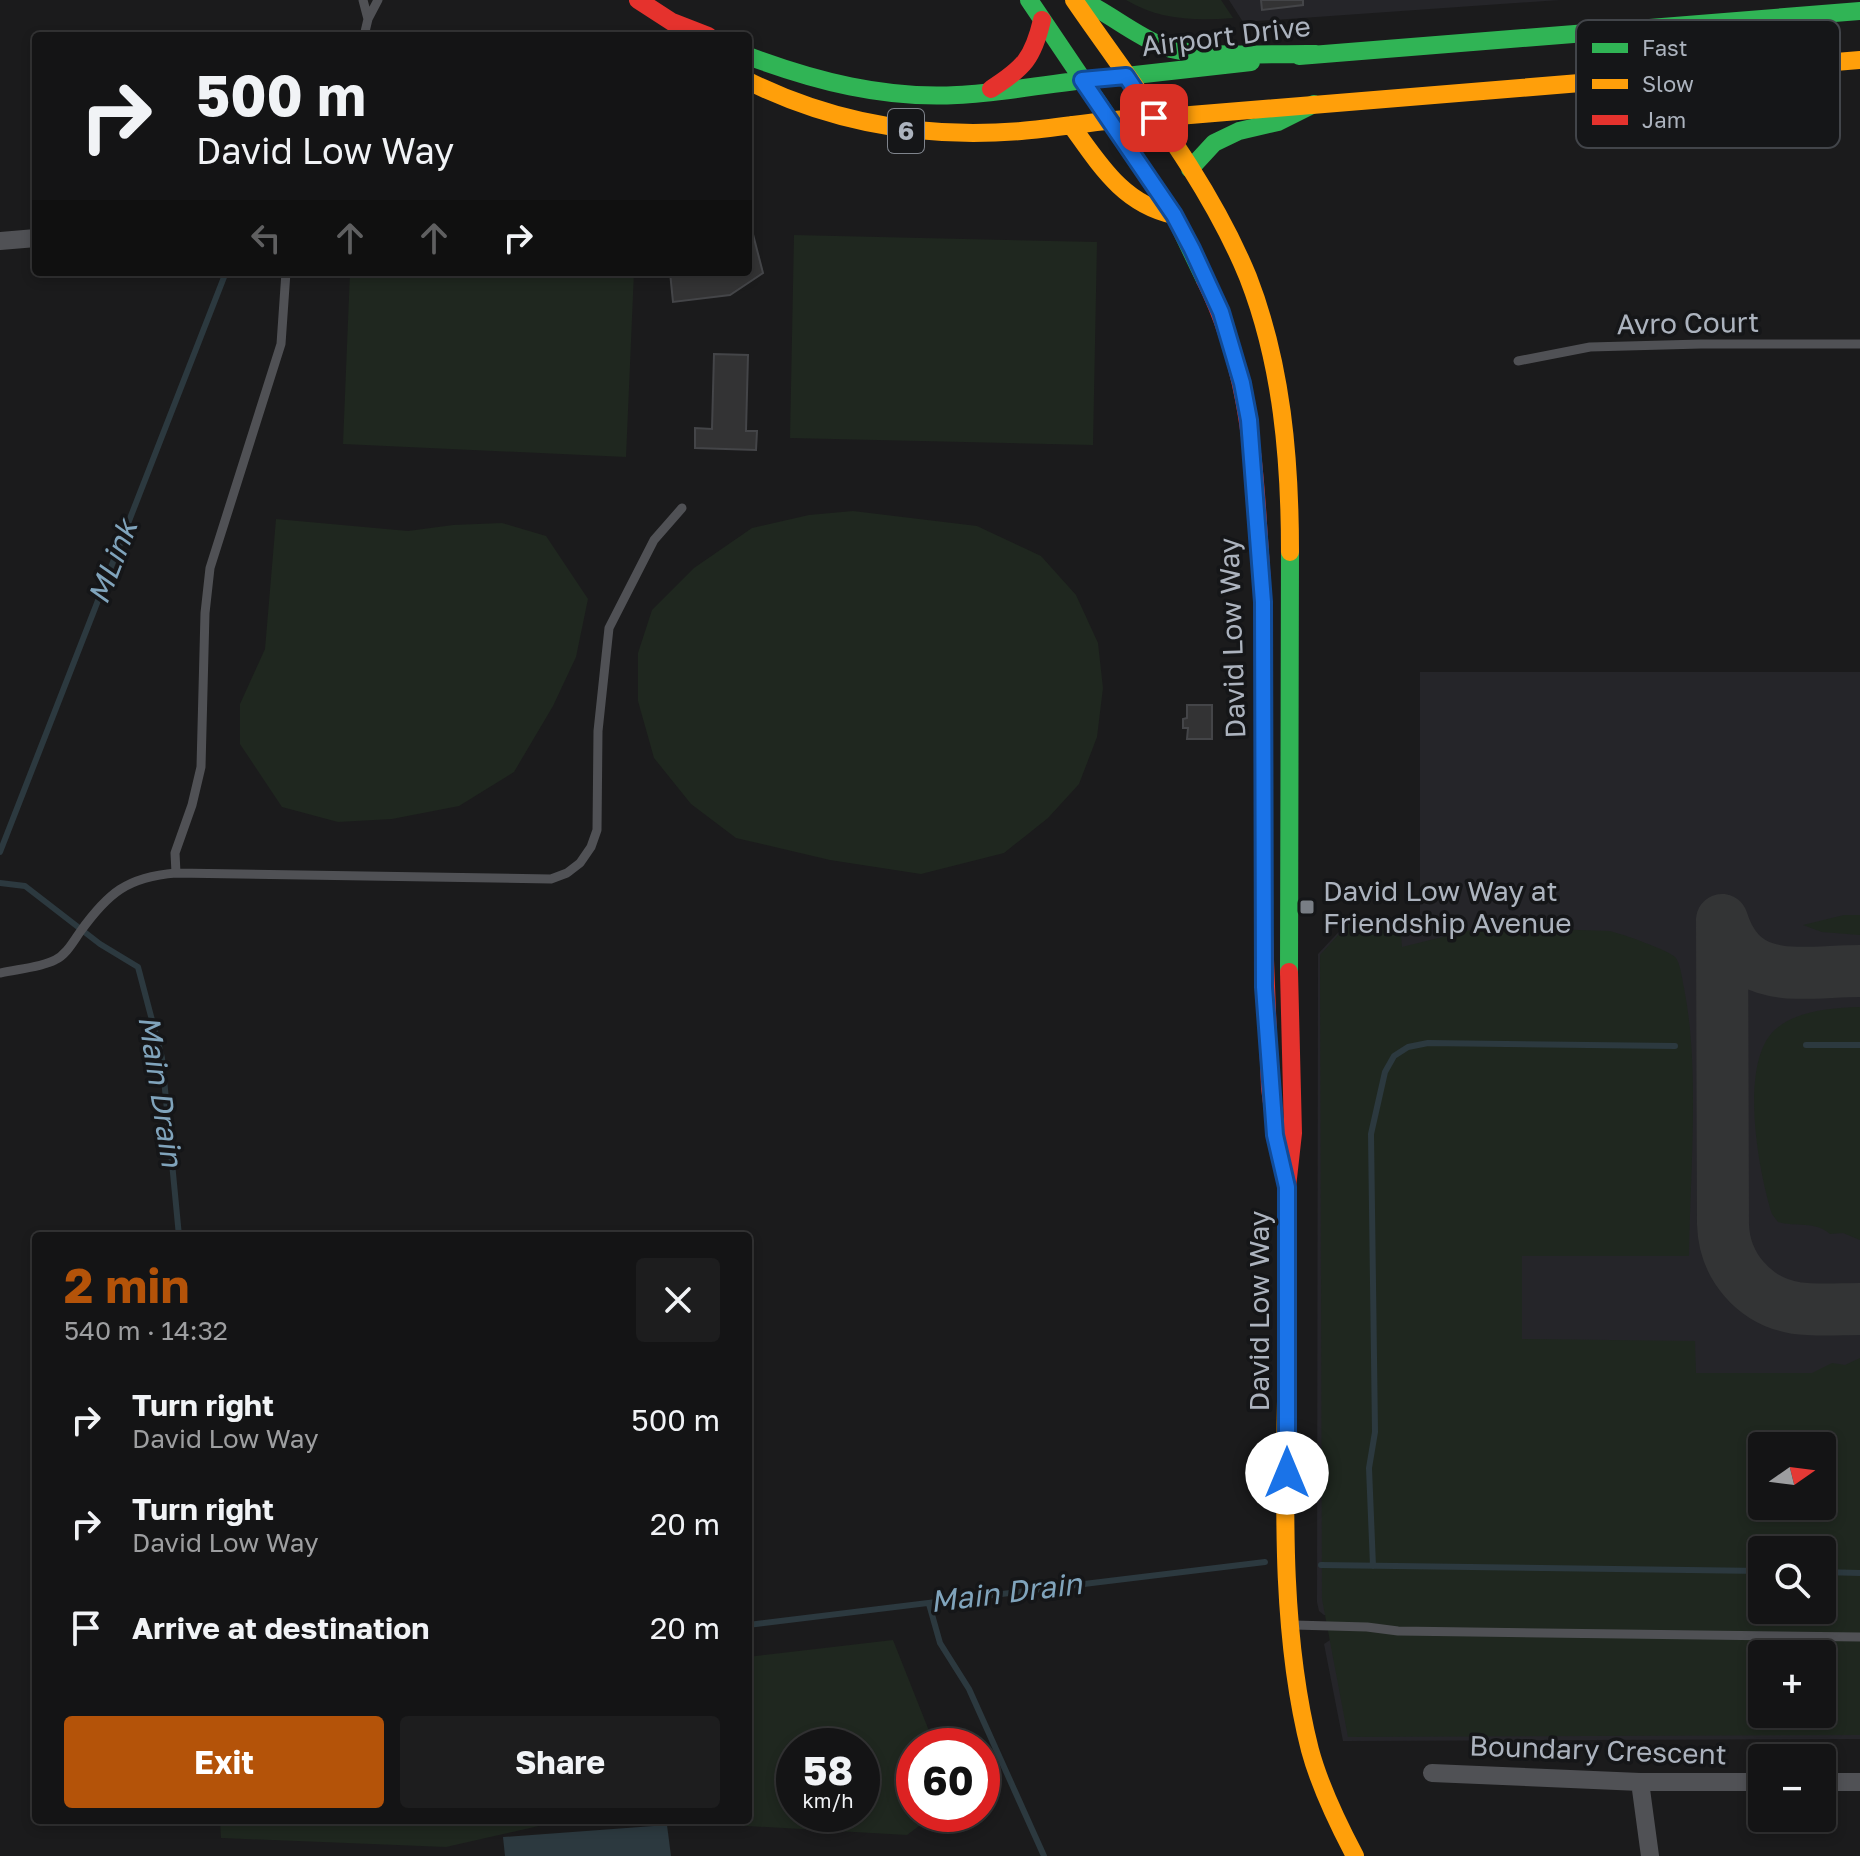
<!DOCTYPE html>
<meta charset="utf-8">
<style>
body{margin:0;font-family:"Golos Text",sans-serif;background:#1d1d1e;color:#f1f3f6;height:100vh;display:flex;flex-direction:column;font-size:30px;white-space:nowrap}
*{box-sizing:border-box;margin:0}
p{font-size:26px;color:#9d9ea0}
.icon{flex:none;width:44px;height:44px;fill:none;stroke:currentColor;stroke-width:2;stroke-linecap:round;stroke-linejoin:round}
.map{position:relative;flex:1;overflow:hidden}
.sheet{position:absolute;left:32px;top:1232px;width:720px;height:592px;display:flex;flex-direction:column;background:#141415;border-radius:8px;box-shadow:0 4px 12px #0003,0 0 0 2px #333334}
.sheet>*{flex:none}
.guide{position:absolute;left:32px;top:32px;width:720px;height:244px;border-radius:8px;box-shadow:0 4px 12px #0003,0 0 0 2px #333334;background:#141415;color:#f1f3f6;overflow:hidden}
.needle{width:52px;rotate:76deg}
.controls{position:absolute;left:1748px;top:1432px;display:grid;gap:16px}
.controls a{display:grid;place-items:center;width:88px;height:88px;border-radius:8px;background:#141415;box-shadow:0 4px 12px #0003,0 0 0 2px #333334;font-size:40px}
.speed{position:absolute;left:776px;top:1728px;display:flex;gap:16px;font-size:40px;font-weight:700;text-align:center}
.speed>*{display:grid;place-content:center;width:104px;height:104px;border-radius:50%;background:#141415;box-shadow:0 4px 12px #0003,0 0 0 2px #333334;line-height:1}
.speed small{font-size:20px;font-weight:400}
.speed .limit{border:12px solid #d22;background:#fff;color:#111}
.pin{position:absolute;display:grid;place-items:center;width:68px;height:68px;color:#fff;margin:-34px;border-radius:16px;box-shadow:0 4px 12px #0006}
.me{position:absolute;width:88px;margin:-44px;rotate:0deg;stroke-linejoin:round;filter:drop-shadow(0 0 6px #0008)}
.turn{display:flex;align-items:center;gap:28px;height:168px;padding:0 32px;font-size:36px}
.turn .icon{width:104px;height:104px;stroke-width:2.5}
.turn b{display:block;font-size:56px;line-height:68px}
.lanes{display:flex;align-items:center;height:76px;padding:0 32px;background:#0003;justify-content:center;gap:40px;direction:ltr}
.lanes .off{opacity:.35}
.round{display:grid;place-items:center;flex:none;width:84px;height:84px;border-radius:8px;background:#1d1d1e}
.headline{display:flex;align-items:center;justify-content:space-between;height:136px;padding:0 32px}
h1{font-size:48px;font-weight:700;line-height:60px;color:#b45309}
.action{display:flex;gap:16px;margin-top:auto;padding:16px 32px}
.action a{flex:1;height:92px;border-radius:8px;background:#b45309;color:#fff;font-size:32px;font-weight:700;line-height:92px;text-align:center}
.action a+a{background:#1d1d1e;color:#f1f3f6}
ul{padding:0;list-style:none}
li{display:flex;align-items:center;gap:24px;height:104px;padding:0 32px}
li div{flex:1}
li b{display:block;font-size:30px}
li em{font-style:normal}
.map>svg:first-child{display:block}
</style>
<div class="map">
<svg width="1860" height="1856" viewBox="0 0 1860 1856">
<rect width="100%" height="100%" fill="#1b1b1c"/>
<path fill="#252529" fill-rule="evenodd" d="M 1229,0 L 1560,0 L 1243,22 Z
M 1420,672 L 1860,672 L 1860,1739 L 1343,1741 L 1324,1644 L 1366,1616 L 1324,1615 L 1319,1611 L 1317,1602 L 1318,954 L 1348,922 L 1406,922 L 1420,919 ZM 1762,1446 L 1822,1446 L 1822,1506 L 1762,1506 ZM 1762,1550 L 1822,1550 L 1822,1610 L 1762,1610 ZM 1762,1654 L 1822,1654 L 1822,1714 L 1762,1714 Z"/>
<path fill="#1f271f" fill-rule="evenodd" d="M 1126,0 L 1221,0 L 1233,18 C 1195,21 1159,20 1126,0 Z
M 794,235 L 1097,242 L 1093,445 L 790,438 Z
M 350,272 L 634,272 L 626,457 L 343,444 Z
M 853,511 L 977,526 L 1041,556 L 1076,595 L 1098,643 L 1103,688 L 1097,737 L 1079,784 L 1048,818 L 1004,853 L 921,874 L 830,860 L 736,838 L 691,804 L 654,758 L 638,701 L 638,653 L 652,610 L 694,568 L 752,528 L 809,515 Z
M 276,519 L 408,531 L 453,525 L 502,523 L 546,536 L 588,599 L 576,657 L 553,706 L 514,772 L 459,806 L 392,819 L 338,822 L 282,807 L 240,744 L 240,704 L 265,649 Z
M 1844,915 L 1860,915 L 1860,935 L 1822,932 L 1803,925 Z
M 1347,925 L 1400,925 L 1402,947 L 1483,927 L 1609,931 C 1620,933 1671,951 1676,958 C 1681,966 1682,979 1684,988 C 1700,1068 1690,1173 1689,1256 L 1522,1256 L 1522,1339 L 1695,1341 L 1696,1373 L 1812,1373 L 1832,1363 L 1845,1365 L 1860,1358 L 1860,1735 L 1348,1737 L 1322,1599 L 1320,955 ZM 1762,1446 L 1822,1446 L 1822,1506 L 1762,1506 ZM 1762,1550 L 1822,1550 L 1822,1610 L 1762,1610 ZM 1762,1654 L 1822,1654 L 1822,1714 L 1762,1714 Z
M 1860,1007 L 1860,1240 L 1843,1233 L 1830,1234 C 1816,1221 1795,1227 1778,1222 L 1772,1214 C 1759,1173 1737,1060 1777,1028 C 1799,1010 1833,1008 1860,1007 Z
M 893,1640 L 935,1746 L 914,1746 L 914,1814 L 935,1814 L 907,1835 L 643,1820 L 748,1820 L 748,1657 ZM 794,1746 L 862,1746 L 862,1814 L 794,1814 Z
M 220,1820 L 565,1820 L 446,1847 L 221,1838 Z"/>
<path fill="#2c393f" d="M 667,1825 L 671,1856 L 505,1856 L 503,1837 Z"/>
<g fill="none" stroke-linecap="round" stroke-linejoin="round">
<path stroke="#2c393f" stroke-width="6" d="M 0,852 L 226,272
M 0,883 L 25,886 L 100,944 L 138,967 L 162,1058 L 179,1236
M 1806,1045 L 1860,1045
M 1321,1565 L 1762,1571
M 1373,1566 L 1369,1468 L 1375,1432 L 1371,1134 L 1385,1072 L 1394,1056 L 1408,1047 L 1428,1043 L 1675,1046
M 1822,1572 L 1860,1573
M 929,1604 L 940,1643 L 969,1689 L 1044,1856
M 748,1625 L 1265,1562"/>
<path stroke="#333435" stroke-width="52" d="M 1722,920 L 1723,1224 C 1724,1266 1754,1301 1796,1308 C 1817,1311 1839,1309 1860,1309
M 1722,920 C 1743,988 1802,971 1860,971"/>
</g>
<path fill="#333334" stroke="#444548" stroke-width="2" d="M 1261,0 L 1303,0 L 1303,5 L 1262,10 Z
M 748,215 L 763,273 L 730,295 L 673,302 L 670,272 L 748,272 Z
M 714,354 L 748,355 L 746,431 L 757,431 L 756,450 L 695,448 L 695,428 L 712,429 Z
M 1187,705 L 1212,705 L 1212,739 L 1187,739 L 1188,728 L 1183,728 L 1183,719 L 1187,718 Z"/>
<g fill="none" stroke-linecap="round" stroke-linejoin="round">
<path stroke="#505155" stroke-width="9" d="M 363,0 L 368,19
M 364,36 L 368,19 L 378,0
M 1518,361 L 1590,347 L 1701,344 L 1860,344
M 176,873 L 175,853 L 192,805 L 201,767 L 205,613 L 210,568 L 281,344 L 286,272
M 0,973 C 17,969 39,968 55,960 C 66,955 73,942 80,932 C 108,893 127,877 176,873 L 551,879 L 567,873 L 580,863 L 591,847 L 597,830 L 598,731 L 609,628 L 654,540 L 682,508
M 1294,1625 L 1367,1627 L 1398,1631 L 1860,1637"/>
<path stroke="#505155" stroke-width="18" d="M 0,241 L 36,238
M 1432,1773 L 1640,1782 L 1762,1782
M 1640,1782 L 1650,1856
M 1822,1782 L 1860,1782"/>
<path stroke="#30b455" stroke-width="18" d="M 1029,0 L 1174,215 L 1205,280
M 1081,0 C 1109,13 1133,34 1162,46 C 1193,59 1278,53 1316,54
M 748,56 C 815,81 884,99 957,95 C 1003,93 1049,83 1096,79
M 1299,56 L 1860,11
M 1126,76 L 1251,62
M 1190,169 L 1214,143 L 1239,131 L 1278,122 L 1314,104
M 1289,972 L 1290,552"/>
<path stroke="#ff9f0a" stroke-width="18" d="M 1074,0 C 1135,89 1207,177 1248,277 C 1282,364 1290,459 1290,552
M 748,81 C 835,124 925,139 1021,131 C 1056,128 1090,122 1125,119
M 1154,118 L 1860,60
M 1071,125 C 1100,165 1123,204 1174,215
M 1263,621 L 1264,934
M 1287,1313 C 1287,1453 1275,1614 1310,1750 C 1320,1787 1337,1822 1355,1856"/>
<path stroke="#e5322d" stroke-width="18" d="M 638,0 L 672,22 L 708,36
M 991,89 C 1024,68 1033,58 1042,20
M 1205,280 C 1243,356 1253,439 1258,523 C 1260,556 1263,589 1263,621
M 1264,934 L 1270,1088 L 1278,1148
M 1287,1313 L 1287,1187 L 1293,1133 L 1289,972"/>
</g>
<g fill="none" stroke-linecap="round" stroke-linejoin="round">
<defs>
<path id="route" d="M 1154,118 L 1126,76 L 1082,80 L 1174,215 L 1192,249 L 1221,312 L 1242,383 L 1249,420 L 1263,602 L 1264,987 L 1275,1135 L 1287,1187 L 1287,1473"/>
</defs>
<use href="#route" stroke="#114b97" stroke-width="20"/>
<use href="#route" stroke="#1a73e8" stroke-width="14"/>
</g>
<rect fill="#797e85" stroke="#151618" stroke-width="3" x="1299" y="899" width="16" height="16" rx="4"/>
<g text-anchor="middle" stroke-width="7" stroke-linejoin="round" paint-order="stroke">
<rect fill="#151618" stroke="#7f848c" stroke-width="2" x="888" y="109" width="36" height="44" rx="6"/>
<g font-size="26" font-weight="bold" fill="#acb3be">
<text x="906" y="140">6</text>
</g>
<g font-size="28" fill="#acb3be" stroke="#151618">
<text transform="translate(1226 36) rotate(-7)" y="10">Airport Drive</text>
<text transform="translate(1688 323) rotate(-1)" y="10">Avro Court</text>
<text transform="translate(1232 638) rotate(-92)" y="10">David Low Way</text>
<text transform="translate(1259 1311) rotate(-90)" y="10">David Low Way</text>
<text transform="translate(1598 1750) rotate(2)" y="10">Boundary Crescent</text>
</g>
<g font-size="28" fill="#acb3be" stroke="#151618" text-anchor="start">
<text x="1323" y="901">David Low Way at<tspan x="1323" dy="32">Friendship Avenue</tspan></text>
</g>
<g font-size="30" font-style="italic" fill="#80a4bc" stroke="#151618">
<text transform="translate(113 562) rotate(-69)" y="10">MLink</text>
<text transform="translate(160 1091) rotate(81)" y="10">Main Drain</text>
<text transform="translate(1006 1593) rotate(-7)" y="10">Main Drain</text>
</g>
</g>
<rect x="1576" y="20" width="264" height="128" rx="12" fill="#151618" stroke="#42454a" stroke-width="2"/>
<rect x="1592" y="43" width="36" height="10" fill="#30b455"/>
<rect x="1592" y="79" width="36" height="10" fill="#ff9f0a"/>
<rect x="1592" y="115" width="36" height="10" fill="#e5322d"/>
<g font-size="22" fill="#acb3be">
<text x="1642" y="56">Fast</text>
<text x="1642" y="92">Slow</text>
<text x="1642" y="128">Jam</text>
</g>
</svg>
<div class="controls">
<a><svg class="needle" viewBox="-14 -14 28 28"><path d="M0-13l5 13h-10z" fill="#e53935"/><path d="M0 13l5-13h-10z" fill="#9d9ea0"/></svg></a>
<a><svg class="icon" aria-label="search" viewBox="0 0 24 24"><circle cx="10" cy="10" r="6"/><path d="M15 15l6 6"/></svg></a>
<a>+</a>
<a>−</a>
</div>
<div class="speed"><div>58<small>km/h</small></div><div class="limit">60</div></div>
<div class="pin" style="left:1154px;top:118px;background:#d93025"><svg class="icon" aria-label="arrive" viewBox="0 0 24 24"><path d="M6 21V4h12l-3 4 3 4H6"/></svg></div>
<svg class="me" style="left:1287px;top:1473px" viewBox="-20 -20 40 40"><circle r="19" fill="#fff"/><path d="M0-13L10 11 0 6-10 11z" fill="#1a73e8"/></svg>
<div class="guide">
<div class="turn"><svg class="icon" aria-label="right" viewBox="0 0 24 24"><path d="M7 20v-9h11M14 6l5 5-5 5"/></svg><div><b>500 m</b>David Low Way</div></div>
<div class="lanes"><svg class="icon off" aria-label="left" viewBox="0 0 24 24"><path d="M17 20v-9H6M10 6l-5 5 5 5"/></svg><svg class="icon off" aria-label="ahead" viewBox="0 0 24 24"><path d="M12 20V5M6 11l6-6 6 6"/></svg><svg class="icon off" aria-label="ahead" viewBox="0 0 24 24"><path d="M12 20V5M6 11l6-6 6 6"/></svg><svg class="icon" aria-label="right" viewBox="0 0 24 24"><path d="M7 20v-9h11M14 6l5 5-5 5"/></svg></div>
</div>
<section class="sheet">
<div class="headline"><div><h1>2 min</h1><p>540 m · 14:32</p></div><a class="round"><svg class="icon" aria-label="close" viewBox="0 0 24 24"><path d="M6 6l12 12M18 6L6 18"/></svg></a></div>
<ul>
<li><svg class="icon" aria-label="right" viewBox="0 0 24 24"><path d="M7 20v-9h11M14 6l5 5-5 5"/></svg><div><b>Turn right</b><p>David Low Way</p></div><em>500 m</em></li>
<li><svg class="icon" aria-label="right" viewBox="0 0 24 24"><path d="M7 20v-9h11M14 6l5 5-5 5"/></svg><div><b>Turn right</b><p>David Low Way</p></div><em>20 m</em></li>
<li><svg class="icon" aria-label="arrive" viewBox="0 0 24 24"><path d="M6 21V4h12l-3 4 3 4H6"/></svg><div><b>Arrive at destination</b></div><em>20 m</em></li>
</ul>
<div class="action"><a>Exit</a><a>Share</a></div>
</section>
</div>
